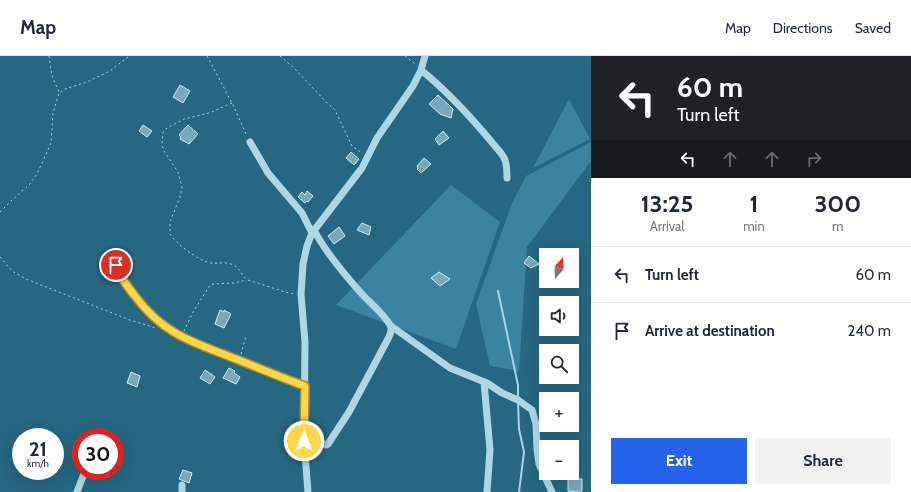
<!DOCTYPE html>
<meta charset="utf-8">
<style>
body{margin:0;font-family:Cabin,sans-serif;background:#f2f2f3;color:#1f2937;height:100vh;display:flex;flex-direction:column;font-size:15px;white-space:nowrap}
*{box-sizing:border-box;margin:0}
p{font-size:13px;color:#747a83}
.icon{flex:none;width:22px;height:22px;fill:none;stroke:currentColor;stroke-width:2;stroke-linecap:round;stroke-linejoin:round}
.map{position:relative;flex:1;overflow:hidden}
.details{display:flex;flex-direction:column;background:#fff;width:320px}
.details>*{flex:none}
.hud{background:#202124;color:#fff;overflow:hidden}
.needle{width:26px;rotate:20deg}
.fabs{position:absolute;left:539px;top:192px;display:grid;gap:8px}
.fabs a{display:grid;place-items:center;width:40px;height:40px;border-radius:0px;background:#fff;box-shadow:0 4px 16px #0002;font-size:20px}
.speed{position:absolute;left:12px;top:372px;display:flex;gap:8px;font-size:20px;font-weight:700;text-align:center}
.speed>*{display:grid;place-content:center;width:52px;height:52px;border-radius:50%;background:#fff;box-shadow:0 4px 16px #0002;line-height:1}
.speed small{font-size:10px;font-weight:400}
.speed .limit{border:6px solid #d22;background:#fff;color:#111}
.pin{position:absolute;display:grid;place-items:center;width:34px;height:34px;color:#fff;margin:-17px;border:2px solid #fff;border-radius:50%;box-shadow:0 1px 4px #0007}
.me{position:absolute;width:44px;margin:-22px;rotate:1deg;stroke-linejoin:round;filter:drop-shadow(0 0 3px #0008)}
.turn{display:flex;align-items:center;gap:14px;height:84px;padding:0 20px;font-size:18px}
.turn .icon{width:52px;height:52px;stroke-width:2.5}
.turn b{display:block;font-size:28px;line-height:34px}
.lanes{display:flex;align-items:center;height:38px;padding:0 20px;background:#0003;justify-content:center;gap:20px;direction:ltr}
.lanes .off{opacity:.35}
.eta{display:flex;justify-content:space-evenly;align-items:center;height:68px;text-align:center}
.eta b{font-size:24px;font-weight:700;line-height:28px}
.button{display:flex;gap:8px;margin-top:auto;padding:8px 20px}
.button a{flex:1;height:46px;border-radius:0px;background:#2563eb;color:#fff;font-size:16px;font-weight:700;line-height:46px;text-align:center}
.button a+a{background:#f2f2f3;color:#1f2937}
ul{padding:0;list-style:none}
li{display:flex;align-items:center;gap:12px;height:56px;padding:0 20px;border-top:1px solid #e0e1e3}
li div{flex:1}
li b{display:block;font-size:15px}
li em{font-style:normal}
header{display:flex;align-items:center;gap:24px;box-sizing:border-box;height:56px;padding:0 20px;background:#fff;border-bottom:1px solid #e0e1e3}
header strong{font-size:19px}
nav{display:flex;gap:22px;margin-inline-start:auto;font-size:14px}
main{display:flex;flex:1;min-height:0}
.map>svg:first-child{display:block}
</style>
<header>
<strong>Map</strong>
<nav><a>Map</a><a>Directions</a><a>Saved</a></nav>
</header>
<main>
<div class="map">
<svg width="591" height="436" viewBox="0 0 591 436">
<rect width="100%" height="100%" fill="#266781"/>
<path fill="#3b839e" d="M 569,43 L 590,83 L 533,112 Z
M 591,86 L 591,105 L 527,191 L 519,315 L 490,310 L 476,248 L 512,147 L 526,120 Z
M 451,129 L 500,166 L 456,293 L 336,249 Z"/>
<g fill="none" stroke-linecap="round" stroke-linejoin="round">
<path stroke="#a3d5e7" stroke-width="2" d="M 498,235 L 518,329 L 518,342
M 518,346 L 519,373 L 524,396 L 519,436"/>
</g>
<path fill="#77a9bc" stroke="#d1ebf5" d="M 180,29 L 190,35 L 183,47 L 173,41 Z
M 438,39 L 453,53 L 451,62 L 440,58 L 429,48 Z
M 143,69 L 152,75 L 147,81 L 139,75 Z
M 188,69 L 198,78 L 189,88 L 180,83 L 181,81 L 179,79 Z
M 443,75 L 449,82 L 439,89 L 435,83 Z
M 351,96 L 359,103 L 354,109 L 346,102 Z
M 424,102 L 431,108 L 421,117 L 417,113 L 418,112 L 417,110 Z
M 307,135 L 313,140 L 308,146 L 307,145 L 305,147 L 298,141 L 302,136 L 305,139 Z
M 362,167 L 371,171 L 369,179 L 357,174 Z
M 339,171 L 345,180 L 334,188 L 328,180 Z
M 529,200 L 539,208 L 531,212 L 524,207 Z
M 439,216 L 450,223 L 440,230 L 431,222 Z
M 220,254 L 224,256 L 224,254 L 231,258 L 224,272 L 215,268 Z
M 229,312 L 235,315 L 234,317 L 240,321 L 236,328 L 223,322 Z
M 205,314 L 215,321 L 210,328 L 200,322 Z
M 131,316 L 140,320 L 137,331 L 127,327 Z
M 183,414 L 192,417 L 189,427 L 179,423 Z
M 568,423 L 582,423 L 582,435 L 579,435 L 579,436 L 568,435 Z"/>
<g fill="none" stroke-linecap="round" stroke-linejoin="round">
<path stroke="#aed7e6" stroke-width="1" stroke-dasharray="2 3" stroke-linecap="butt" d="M 49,0 L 52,20 L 59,36
M 207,0 L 232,47 L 247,80
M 280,0 L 294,12 L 327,47 L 335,54 L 352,90 L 362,97
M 405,0 L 415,8
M 232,47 L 209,57 L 184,63 L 167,72 L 163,76 L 162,88 L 164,95 L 178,116 L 182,131 L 180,141 L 170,166 L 170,178 C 175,187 200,206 211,207 C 218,208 226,205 233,209 C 241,212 241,220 248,224 L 285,236 L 294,238
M 0,156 L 11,145 L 30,128 L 37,118 L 51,87 L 53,57 L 59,37 L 65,33 L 87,26 L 110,15 L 129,0
M 0,201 L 12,215 L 26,223 L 130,264 L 156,272
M 184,275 L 192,258 L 210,229 L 213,228 L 234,227 L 247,224
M 241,298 L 246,280"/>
<path stroke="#aed7e6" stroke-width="7" d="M 421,14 C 447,35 469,59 490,84 C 495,91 502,96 505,104 C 507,110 507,116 507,122
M 250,86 L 268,117 L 302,157 L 312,177
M 114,200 L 119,217 L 126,229 L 140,248 L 152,260 L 171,275 L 191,286 L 305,330
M 391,270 L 450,312 L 487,327 L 502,337 L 518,344 L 532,354 L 536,368 L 537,393 L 539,408 L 552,436
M 484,326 L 490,394 L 487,436
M 304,385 L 311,383 L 326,389 L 328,388 L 349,356 L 389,281 C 391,277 392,273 390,269 C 383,257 370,247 361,237 C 344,218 326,197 314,174
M 77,436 L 85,415
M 182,436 L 182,429
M 308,436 L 304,385 L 305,286 L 301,238 L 303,208 L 307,190 L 312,177 L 362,112 L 377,82 L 413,30 L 421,14 L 425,0"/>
</g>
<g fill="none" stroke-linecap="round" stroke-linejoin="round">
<defs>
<path id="route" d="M 116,209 C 120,221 127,230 135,240 C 164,279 193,286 236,303 C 259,312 282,322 305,330 L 304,385"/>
</defs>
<use href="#route" stroke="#a68a30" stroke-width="10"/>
<use href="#route" stroke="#ffd54a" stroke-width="7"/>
</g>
</svg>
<div class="fabs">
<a><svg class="needle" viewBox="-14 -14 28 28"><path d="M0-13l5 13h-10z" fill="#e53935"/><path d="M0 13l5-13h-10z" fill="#747a83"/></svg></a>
<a><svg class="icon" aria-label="sound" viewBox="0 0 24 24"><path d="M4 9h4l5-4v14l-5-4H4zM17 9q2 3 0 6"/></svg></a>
<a><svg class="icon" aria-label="search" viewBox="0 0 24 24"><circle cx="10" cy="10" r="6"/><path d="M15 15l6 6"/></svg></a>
<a>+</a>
<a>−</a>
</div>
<div class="speed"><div>21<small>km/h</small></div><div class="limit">30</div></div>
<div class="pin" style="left:116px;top:209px;background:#d93025"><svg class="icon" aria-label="arrive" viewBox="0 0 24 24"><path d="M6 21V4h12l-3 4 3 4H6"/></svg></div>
<svg class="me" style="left:304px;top:385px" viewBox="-20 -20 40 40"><circle r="17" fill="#ffd54a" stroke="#fff" stroke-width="3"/><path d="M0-11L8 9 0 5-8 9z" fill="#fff"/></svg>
</div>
<section class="details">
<div class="hud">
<div class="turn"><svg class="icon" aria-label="left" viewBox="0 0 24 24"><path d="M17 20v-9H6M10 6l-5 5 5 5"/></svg><div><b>60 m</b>Turn left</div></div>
<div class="lanes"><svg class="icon" aria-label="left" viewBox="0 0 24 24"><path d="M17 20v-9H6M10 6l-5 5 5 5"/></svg><svg class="icon off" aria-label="ahead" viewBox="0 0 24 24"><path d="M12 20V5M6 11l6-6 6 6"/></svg><svg class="icon off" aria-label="ahead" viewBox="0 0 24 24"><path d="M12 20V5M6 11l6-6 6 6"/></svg><svg class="icon off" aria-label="right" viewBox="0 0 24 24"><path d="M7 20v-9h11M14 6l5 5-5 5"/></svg></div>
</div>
<div class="eta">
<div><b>13:25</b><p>Arrival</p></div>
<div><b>1</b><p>min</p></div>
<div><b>300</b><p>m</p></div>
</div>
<ul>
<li><svg class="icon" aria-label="left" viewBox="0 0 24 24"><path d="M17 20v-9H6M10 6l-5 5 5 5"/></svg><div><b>Turn left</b></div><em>60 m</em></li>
<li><svg class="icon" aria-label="arrive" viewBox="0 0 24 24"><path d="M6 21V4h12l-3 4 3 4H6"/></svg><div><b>Arrive at destination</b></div><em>240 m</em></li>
</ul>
<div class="button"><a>Exit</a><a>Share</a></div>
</section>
</main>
